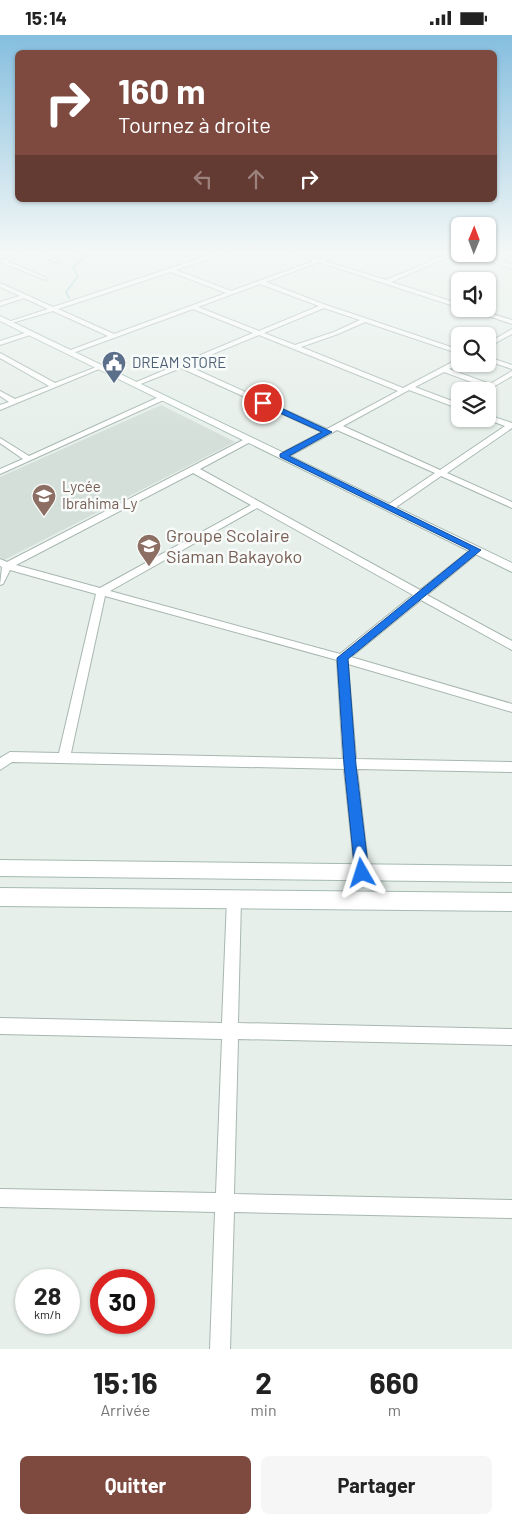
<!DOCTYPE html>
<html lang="fr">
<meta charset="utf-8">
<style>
body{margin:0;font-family:Barlow,sans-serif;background:#f6f6f6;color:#222;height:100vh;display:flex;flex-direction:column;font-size:19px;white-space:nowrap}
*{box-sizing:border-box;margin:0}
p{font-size:16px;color:#767676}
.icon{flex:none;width:28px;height:28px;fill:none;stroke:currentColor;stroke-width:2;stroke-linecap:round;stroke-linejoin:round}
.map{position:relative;height:1314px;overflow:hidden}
.details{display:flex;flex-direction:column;background:#fff;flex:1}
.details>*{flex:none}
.hud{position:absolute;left:15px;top:15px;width:482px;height:152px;border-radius:8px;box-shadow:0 1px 4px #0004;background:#7e4a40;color:#fff;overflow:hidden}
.needle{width:32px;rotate:1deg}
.tools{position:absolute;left:451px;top:182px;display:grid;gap:10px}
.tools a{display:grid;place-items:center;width:45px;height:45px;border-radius:8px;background:#fff;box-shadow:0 1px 4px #0004;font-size:25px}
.speed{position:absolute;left:15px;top:1234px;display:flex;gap:10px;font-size:25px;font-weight:700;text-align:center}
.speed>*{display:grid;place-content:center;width:65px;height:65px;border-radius:50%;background:#fff;box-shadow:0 1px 4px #0004;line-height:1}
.speed small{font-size:12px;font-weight:400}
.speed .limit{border:8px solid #d22;background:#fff;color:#111}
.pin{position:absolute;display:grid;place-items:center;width:42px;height:42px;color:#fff;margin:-21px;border:2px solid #fff;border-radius:50%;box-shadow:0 1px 5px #0007}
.me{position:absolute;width:55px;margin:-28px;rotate:354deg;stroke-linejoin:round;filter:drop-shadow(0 0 4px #0008)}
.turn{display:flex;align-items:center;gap:18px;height:105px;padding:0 20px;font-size:22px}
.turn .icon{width:65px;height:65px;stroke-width:2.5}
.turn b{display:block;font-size:35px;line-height:42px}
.lanes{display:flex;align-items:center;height:48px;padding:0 20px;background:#0003;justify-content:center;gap:25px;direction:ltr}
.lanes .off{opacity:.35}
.eta{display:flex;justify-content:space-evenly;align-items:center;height:85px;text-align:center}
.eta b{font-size:30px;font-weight:700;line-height:35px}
.cta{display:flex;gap:10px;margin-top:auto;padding:10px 20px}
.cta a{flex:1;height:58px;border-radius:8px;background:#7e4a40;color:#fff;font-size:20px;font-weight:700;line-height:58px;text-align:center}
.cta a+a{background:#f6f6f6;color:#222}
.status{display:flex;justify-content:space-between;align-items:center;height:35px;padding:0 25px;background:#fff;direction:ltr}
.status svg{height:14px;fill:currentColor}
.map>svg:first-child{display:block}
</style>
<div class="status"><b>15:14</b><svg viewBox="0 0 49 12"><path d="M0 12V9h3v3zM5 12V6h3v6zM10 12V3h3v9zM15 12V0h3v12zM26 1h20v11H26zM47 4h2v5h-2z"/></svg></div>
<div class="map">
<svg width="512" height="1314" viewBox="0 0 512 1314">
<rect width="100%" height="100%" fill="#e6efea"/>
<path fill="#d4dfd9" d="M 161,370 L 235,407 L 4,525 L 0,522 L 0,442 Z"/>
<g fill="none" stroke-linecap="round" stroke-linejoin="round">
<path stroke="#90ccd1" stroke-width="2" d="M 69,263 L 66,257 L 78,241 L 73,232 L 86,222 L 80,218"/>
<defs>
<path id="street" d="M 24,218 L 32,218 L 7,226 L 46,243 L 46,245 L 0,227 L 0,225 Z
M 34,218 L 41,218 L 60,226 L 55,227 Z
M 104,218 L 111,218 L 100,223 L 97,221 Z
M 216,218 L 224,218 L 176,235 L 231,256 L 314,226 L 293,218 C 302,218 309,223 318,224 C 325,224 334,218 342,218 L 324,226 L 386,245 L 450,218 L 457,218 L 391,247 L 460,269 L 460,273 L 319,227 L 266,247 L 326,270 L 460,315 L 460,319 L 365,287 L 338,299 L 301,312 L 403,353 L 460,323 L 460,328 L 449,334 L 490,349 L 512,336 L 512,341 L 486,356 L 482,354 L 485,352 L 444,337 L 415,352 L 460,369 L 460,374 L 409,355 L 343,391 L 440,435 L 505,391 L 486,384 L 488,384 L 488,380 L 512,388 L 512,393 L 447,438 L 512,467 L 512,473 L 441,441 L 392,475 L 386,475 L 386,471 L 435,438 L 337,395 L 286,423 L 280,423 L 280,419 L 322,397 L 181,333 L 138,350 L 134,350 L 134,348 L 253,298 L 193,274 L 70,319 L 68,318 L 68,316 L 108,301 L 53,276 L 8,289 L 8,287 L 48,274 L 24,263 L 0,271 L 0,267 L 20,261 L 0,252 L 0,248 L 53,272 ZM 171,237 L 226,258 L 114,299 L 58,274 ZM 260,249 L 319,271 L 259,296 L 198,272 ZM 324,273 L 360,285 L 334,297 L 295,310 L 264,298 ZM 259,300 L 398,356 L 327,394 L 186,330 Z
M 463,219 L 471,219 L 512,229 L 512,233 Z
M 467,274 L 475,274 L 512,285 L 512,289 Z
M 512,294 L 512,299 L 488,312 L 488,308 Z
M 31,296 L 34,298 L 33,299 L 0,310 L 0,306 Z
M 0,318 L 55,348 L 99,331 L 104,332 L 0,375 L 0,370 L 9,367 L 0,361 L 0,356 L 15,364 L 49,351 L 0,323 Z
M 488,322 L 512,330 L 512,334 L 488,326 Z
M 161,361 L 168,363 L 0,439 L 0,434 L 23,424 L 0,408 L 0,403 L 29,421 Z
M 247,403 L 254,405 L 200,434 L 420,555 L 473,513 L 479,513 L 479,517 L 427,560 L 512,606 L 512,615 L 421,565 L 351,622 L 512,669 L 512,677 L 348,629 L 356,724 L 512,727 L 512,737 L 357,734 L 369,838 L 367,842 L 362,844 L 357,842 L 355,838 L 344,734 L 12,727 L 0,735 L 0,723 L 10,717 L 59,718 L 96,559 L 10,535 L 3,549 L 0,550 L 2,532 L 0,531 L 0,524 L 7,527 ZM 193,438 L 251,470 L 100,553 L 16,530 ZM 257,473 L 413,560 L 340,619 L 110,556 ZM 105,561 L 337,625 L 343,724 L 71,718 Z
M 234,858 L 239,859 L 241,864 L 238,988 L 512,994 L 512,1010 L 238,1004 L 234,1159 L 512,1165 L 512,1183 L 234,1177 L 230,1314 L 210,1314 L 215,1177 L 0,1172 L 0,1154 L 216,1158 L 222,1004 L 0,999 L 0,983 L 222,988 L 227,864 L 229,859 Z"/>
<path id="secondary" d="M 0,281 L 512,528 L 512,537 L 0,286 Z
M 0,825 L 512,831 L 512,847 L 0,841 Z
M 0,853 L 512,858 L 512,876 L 0,871 Z"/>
</defs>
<use href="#street" stroke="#a8b7b1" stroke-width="2"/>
<use href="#secondary" stroke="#a5bab1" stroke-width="2"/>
<use href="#street" fill="#fff" fill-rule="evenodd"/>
<use href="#secondary" fill="#fff" fill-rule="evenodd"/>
</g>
<linearGradient id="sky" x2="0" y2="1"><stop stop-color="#85bedf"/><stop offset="0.54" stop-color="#f4f8f6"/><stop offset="1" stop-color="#f4f8f6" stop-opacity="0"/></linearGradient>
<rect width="512" height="402" fill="url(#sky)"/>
<path fill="#1a73e8" stroke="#114b97" d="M 260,366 L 266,366 L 332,397 L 289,421 L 481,515 L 348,624 L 356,730 L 369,838 L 367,842 L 362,844 L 357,842 L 355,838 L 344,730 L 337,623 L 470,515 L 280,422 L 280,419 L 322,397 L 260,369 Z"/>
<defs>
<symbol id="civic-pin" viewBox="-11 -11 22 30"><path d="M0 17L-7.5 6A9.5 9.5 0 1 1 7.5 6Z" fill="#5c6f8a" stroke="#f7fbf9"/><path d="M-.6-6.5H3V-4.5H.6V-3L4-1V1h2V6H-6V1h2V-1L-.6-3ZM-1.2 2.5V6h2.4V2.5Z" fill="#fff"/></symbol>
<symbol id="school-pin" viewBox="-11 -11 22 30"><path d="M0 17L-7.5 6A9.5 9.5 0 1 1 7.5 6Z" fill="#8d6e63" stroke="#f7fbf9"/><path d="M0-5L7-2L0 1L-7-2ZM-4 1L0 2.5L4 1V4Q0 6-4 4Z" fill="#fff"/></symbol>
</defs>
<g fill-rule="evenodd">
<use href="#civic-pin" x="100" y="314" width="28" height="38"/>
<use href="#school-pin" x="30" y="447" width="28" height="38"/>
<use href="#school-pin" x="135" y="497" width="28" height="38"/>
</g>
<g text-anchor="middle" stroke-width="5" stroke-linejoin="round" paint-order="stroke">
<g font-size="15" fill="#4e5e75" stroke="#f7fbf9" text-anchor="start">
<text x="132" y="333">DREAM STORE</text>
</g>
<g font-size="15" fill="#785e54" stroke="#f7fbf9" text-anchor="start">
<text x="62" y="457">Lycée<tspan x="62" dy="17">Ibrahima Ly</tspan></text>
</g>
<g font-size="18" fill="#785e54" stroke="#f7fbf9" text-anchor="start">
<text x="166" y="507">Groupe Scolaire<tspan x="166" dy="21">Siaman Bakayoko</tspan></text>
</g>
</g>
</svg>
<div class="tools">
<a><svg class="needle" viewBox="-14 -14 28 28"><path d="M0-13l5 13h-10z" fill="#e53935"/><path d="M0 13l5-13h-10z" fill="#767676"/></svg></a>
<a><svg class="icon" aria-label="sound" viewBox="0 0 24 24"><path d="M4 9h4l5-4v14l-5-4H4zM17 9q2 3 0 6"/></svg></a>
<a><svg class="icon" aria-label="search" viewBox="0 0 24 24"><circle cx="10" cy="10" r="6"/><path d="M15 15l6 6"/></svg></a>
<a><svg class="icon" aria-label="layers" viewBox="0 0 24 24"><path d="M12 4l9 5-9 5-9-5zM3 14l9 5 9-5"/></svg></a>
</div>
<div class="speed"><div>28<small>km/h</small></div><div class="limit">30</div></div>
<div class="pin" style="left:263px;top:368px;background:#d93025"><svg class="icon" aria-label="arrive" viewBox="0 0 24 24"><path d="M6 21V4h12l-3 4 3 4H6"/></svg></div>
<svg class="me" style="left:362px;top:838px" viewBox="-20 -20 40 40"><path d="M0-17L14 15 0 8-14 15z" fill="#1a73e8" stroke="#fff" stroke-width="4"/></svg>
<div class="hud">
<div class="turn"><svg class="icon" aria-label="right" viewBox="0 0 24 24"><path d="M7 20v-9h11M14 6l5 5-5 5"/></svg><div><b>160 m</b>Tournez à droite</div></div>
<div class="lanes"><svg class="icon off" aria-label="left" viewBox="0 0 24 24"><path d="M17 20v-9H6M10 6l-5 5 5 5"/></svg><svg class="icon off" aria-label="ahead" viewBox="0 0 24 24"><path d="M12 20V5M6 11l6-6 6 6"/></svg><svg class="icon" aria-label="right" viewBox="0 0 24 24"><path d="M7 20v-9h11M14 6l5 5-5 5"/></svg></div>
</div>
</div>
<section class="details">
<div class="eta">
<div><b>15:16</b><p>Arrivée</p></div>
<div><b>2</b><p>min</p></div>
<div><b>660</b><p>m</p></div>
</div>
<div class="cta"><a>Quitter</a><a>Partager</a></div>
</section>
